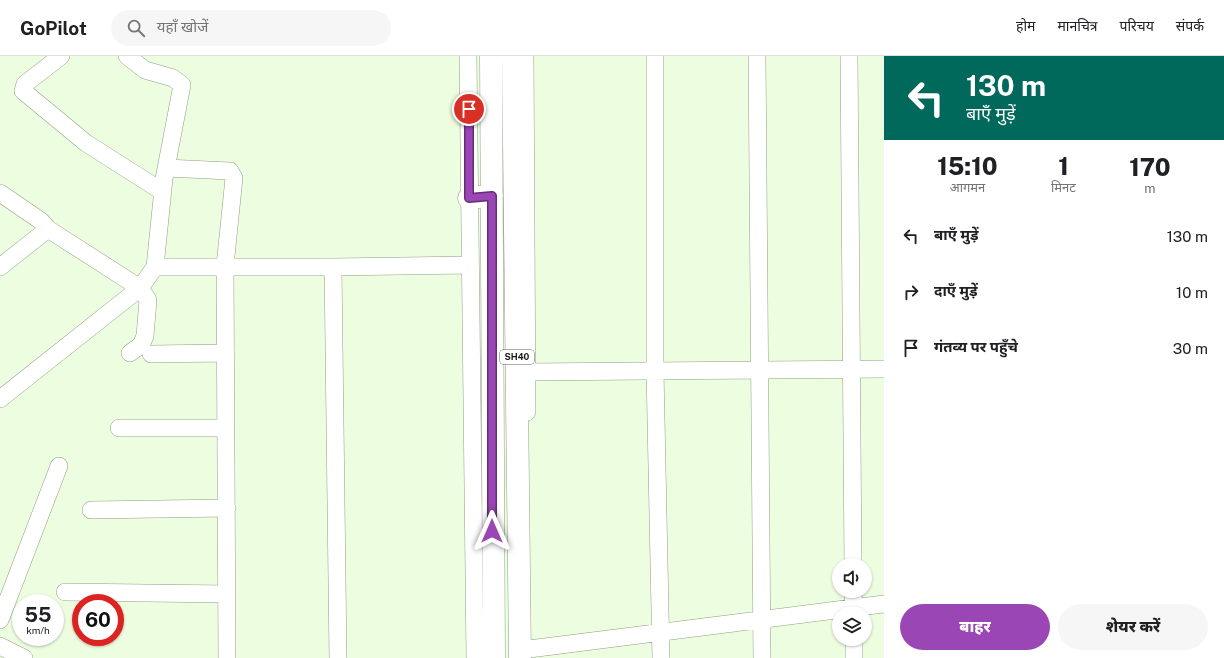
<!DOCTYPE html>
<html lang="hi">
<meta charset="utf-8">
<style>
body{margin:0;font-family:"Public Sans","Noto Sans Devanagari",sans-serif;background:#f6f6f6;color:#202124;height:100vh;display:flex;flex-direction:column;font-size:15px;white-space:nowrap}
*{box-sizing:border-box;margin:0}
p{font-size:13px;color:#757577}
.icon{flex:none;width:22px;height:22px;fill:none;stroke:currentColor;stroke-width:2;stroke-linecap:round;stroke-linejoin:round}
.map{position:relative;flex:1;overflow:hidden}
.side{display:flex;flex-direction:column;background:#fff;width:340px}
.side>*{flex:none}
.hud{background:#00695c;color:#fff;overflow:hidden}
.fabs{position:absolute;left:832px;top:502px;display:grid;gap:8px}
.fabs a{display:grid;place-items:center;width:40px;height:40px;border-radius:50%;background:#fff;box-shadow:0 1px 3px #0004;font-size:20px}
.speed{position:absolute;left:12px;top:538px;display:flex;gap:8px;font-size:20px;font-weight:700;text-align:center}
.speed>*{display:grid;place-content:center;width:52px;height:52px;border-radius:50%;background:#fff;box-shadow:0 1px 3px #0004;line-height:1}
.speed small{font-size:10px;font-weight:400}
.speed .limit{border:6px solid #d22;background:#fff;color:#111}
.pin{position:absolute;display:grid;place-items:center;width:34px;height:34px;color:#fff;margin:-17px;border:2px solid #fff;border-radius:50%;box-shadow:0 1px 4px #0007}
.me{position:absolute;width:44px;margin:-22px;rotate:0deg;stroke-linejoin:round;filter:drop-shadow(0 0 3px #0008)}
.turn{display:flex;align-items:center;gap:14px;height:84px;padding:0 16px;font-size:18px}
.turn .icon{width:52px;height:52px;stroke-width:2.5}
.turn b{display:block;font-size:28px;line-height:34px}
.eta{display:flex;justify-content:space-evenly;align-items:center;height:68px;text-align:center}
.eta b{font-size:24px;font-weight:800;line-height:28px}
.button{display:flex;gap:8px;margin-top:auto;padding:8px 16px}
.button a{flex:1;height:46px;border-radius:24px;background:#9a46b5;color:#fff;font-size:16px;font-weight:800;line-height:46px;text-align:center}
.button a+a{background:#f6f6f6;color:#202124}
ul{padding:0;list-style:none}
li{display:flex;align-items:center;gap:12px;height:56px;padding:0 16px}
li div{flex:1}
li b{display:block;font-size:15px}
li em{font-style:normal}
header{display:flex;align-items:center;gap:24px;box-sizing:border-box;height:56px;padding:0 20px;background:#fff;border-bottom:1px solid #e0e0e0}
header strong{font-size:19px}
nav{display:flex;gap:22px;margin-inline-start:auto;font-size:14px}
.search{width:280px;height:36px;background:#f6f6f6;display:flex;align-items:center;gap:10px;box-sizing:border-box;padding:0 14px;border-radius:22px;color:#757577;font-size:15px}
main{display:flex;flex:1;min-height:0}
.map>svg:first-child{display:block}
</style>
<header>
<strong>GoPilot</strong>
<div class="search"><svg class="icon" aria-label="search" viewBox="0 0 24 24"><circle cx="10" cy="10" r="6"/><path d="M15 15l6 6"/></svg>यहाँ खोजें</div>
<nav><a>होम</a><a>मानचित्र</a><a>परिचय</a><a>संपर्क</a></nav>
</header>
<main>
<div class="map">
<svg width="884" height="602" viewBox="0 0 884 602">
<rect width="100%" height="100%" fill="#edfde0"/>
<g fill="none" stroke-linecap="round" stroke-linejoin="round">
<defs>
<path id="minor" d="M 61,0 L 25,28 L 23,35 L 86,87 L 163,136
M 468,0 L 475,602
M 525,0 L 527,356
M 655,0 L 655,315 L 661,602
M 757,0 L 762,602
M 849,0 L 853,509
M 166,112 L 230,115 L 234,122 L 225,210 L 227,602
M 0,137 L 41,165 L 48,173 L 140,232 L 148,244 L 145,280 L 141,289 L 130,297
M 0,211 L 48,173
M 155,211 L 333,211 L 470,209
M 333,211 L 338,602
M 151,298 L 226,297
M 528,316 L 884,313
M 0,343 L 140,232 L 155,211 L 164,123 L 182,29 L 173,22 L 145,14 L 127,0
M 119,372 L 226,372
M 91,454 L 227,452
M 853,535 L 854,557
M 65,536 L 227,538
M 0,564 L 59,410
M 854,583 L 854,602
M 0,590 L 24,602
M 529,593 L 884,548"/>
<path id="major" d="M 491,0 L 494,602
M 513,0 L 520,602
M 469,142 L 492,140"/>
</defs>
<use href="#minor" stroke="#91a085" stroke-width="18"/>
<use href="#major" stroke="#91a085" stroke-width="23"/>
<use href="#minor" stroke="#fff" stroke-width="17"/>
<use href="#major" stroke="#fff" stroke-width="22"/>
</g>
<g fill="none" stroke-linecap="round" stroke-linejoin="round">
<defs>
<path id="route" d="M 469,53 L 469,142 L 492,140 L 492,475"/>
</defs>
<use href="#route" stroke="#642e76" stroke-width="10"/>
<use href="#route" stroke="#9a46b5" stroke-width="7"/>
</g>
<g text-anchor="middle" stroke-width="3.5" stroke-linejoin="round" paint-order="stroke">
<rect fill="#fff" stroke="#5a5e57" stroke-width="1" x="500" y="294" width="34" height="14" rx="3"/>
<g font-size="9" font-weight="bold" fill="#14190f">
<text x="517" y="304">SH40</text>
</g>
</g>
</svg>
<div class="fabs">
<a><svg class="icon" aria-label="sound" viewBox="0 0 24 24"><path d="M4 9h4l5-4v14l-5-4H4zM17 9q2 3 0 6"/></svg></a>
<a><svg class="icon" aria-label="layers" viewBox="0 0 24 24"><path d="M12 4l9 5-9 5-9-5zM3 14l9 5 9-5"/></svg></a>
</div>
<div class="speed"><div>55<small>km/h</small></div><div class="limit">60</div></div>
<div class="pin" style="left:469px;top:53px;background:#d93025"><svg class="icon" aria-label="arrive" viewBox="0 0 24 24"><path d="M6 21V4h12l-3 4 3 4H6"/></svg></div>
<svg class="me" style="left:492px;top:475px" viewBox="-20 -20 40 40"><path d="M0-17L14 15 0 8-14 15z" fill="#9a46b5" stroke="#fff" stroke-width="4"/></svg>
</div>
<section class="side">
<div class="hud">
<div class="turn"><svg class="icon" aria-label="left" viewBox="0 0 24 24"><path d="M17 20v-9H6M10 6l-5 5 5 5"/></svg><div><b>130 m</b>बाएँ मुड़ें</div></div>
</div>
<div class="eta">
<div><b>15:10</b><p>आगमन</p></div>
<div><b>1</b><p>मिनट</p></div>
<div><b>170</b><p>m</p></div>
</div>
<ul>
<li><svg class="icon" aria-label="left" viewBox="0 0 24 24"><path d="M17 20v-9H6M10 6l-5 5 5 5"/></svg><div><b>बाएँ मुड़ें</b></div><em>130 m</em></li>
<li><svg class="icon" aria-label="right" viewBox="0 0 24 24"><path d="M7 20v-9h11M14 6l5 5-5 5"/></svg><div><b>दाएँ मुड़ें</b></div><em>10 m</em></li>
<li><svg class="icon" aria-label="arrive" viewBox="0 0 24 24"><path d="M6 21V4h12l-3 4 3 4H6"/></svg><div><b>गंतव्य पर पहुँचे</b></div><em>30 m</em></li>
</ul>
<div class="button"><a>बाहर</a><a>शेयर करें</a></div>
</section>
</main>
